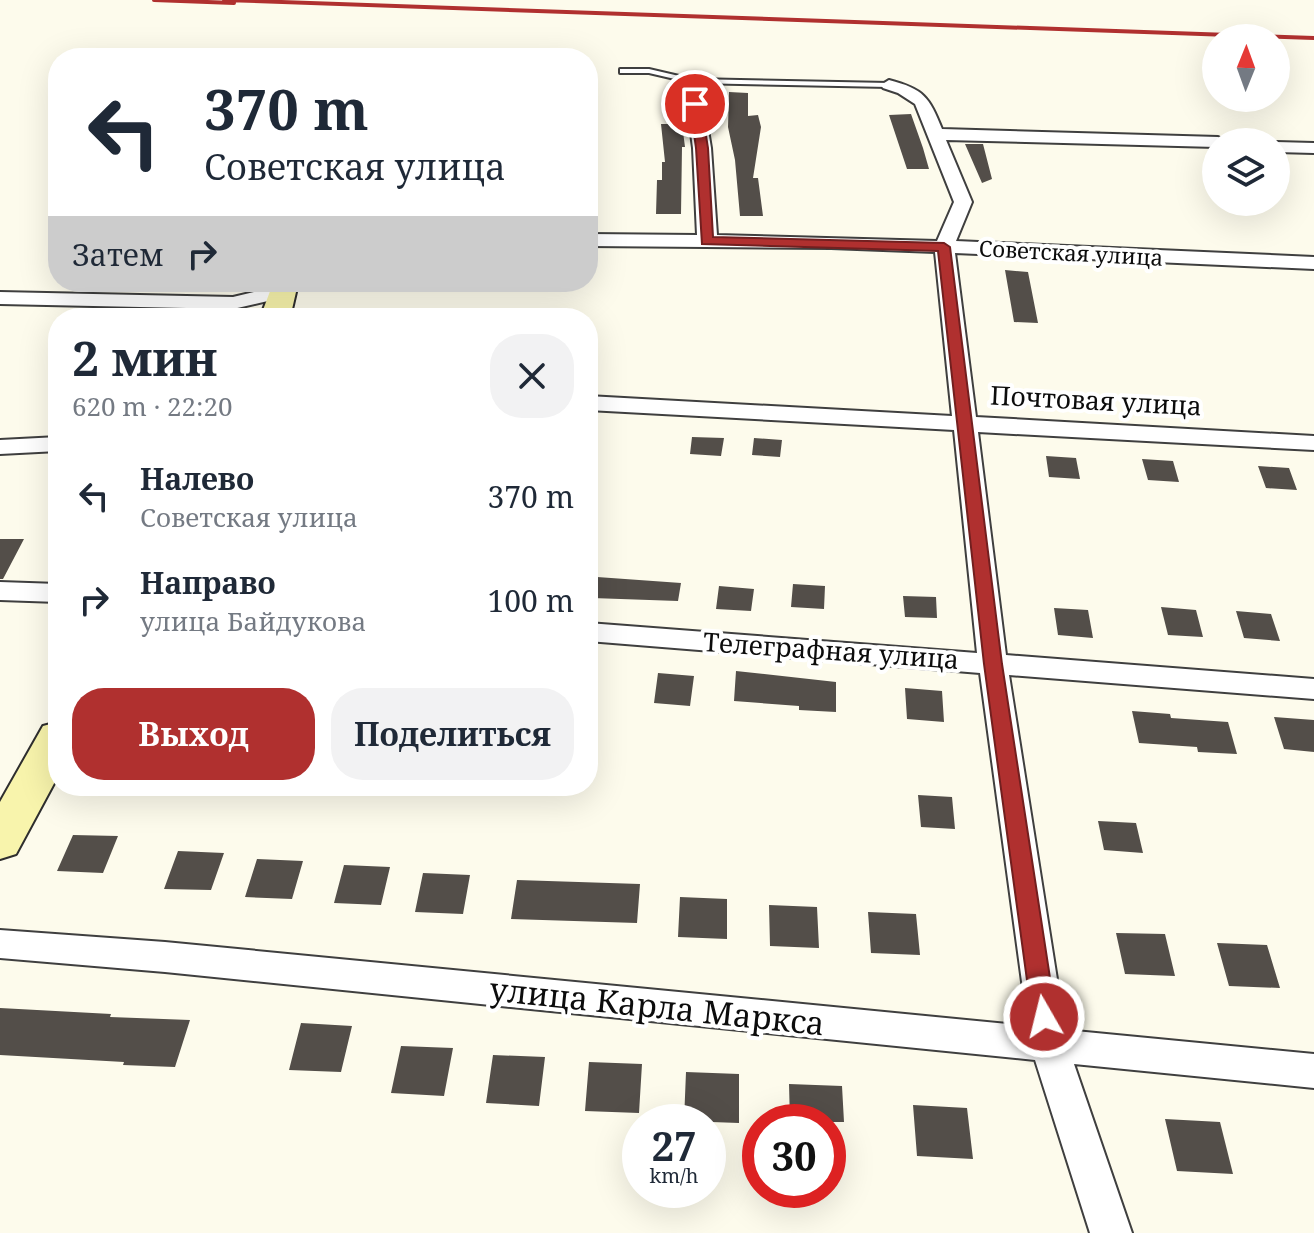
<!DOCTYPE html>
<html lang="ru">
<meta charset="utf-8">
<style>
body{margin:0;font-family:"Noto Serif",serif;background:#f2f2f3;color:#1f2937;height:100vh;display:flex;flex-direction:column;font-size:30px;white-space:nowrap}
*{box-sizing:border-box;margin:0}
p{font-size:26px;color:#747a83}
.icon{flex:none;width:44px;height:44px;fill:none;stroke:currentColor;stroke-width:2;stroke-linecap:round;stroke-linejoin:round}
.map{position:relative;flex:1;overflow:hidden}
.panel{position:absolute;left:48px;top:308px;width:550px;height:488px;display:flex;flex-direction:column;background:#fff;border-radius:32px;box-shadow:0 8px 32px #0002}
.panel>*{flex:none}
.top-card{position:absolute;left:48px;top:48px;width:550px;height:244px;border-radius:32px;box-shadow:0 8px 32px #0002;background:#fff;color:#1f2937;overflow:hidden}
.needle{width:52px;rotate:1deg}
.tools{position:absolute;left:1202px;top:24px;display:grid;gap:16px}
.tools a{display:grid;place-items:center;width:88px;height:88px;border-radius:50%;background:#fff;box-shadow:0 8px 32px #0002;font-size:40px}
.speed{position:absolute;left:622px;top:1104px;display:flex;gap:16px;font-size:40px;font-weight:700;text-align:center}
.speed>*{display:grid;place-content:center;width:104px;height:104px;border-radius:50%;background:#fff;box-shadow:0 8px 32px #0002;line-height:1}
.speed small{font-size:20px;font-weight:400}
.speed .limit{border:12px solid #d22;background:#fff;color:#111}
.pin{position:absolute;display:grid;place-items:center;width:68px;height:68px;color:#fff;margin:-34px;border:4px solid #fff;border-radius:50%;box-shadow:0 2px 8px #0007}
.me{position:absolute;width:88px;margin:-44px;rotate:352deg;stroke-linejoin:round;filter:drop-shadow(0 0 6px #0008)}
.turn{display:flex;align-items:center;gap:28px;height:168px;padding:0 24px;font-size:36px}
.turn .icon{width:104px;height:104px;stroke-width:2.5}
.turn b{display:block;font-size:56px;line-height:68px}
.then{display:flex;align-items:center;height:76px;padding:0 24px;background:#0003;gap:16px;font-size:30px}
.round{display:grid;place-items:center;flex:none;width:84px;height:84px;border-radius:32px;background:#f2f2f3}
.head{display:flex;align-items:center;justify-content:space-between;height:136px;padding:0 24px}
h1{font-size:48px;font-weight:700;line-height:60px}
.primary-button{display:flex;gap:16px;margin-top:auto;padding:16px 24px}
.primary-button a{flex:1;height:92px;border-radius:32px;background:#b0302f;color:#fff;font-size:32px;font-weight:700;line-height:92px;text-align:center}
.primary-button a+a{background:#f2f2f3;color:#1f2937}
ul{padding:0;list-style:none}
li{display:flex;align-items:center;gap:24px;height:104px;padding:0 24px}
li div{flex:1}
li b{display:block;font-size:30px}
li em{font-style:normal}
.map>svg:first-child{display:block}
</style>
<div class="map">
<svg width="1314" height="1233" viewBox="0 0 1314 1233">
<rect width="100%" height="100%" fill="#fdfbec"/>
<path fill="#534e49" d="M 729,92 L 748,93 L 748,116 L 758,115 L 761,127 L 753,178 L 758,178 L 763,216 L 740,216 L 735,160 L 728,127 Z
M 911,114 L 923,148 L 929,169 L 907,169 L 889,115 Z
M 661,124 L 682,124 L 685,147 L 682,147 L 681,214 L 656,214 L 657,180 L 662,180 L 662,162 L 665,162 Z
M 965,144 L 983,144 L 992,179 L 982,183 Z
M 1005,270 L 1028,272 L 1038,323 L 1014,322 Z
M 692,437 L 724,438 L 721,456 L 690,454 Z
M 754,438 L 782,440 L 780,457 L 752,455 Z
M 1046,456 L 1076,458 L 1080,479 L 1049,477 Z
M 1142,459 L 1173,461 L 1179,482 L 1148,480 Z
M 1258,466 L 1289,468 L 1297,490 L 1266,488 Z
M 0,539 L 24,539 L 3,579 L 0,579 Z
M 597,577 L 681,583 L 678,601 L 592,598 Z
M 793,584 L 825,586 L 824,609 L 791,607 Z
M 719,586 L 754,589 L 751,611 L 716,609 Z
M 903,596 L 936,597 L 937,618 L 905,617 Z
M 1161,607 L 1196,610 L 1203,637 L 1168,635 Z
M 1054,608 L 1088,610 L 1093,638 L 1058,635 Z
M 1236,611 L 1271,614 L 1280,641 L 1244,638 Z
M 736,671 L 836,682 L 836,712 L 799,710 L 799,706 L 734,701 Z
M 658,673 L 694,676 L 690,706 L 654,703 Z
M 905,688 L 942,691 L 944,722 L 907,719 Z
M 1132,711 L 1170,714 L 1171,718 L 1228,722 L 1237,754 L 1198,752 L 1197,747 L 1139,743 Z
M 1274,717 L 1314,720 L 1314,752 L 1284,749 Z
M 918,795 L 952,797 L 955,829 L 921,827 Z
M 1098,821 L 1136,823 L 1143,853 L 1104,850 Z
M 73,835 L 118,836 L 103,873 L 57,871 Z
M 178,851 L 224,853 L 211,890 L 164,889 Z
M 257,859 L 303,861 L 292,899 L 245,897 Z
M 344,865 L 390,867 L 381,905 L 334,903 Z
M 423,873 L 470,875 L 463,914 L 415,912 Z
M 517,880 L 640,884 L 637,923 L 511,919 Z
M 680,897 L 727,899 L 727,939 L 678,937 Z
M 769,905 L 817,907 L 819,948 L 770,946 Z
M 868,912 L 916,914 L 920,955 L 871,953 Z
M 1116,933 L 1165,934 L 1175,976 L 1125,974 Z
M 1217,943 L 1267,945 L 1280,988 L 1229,986 Z
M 0,1008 L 111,1014 L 110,1017 L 190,1020 L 175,1067 L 123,1065 L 124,1062 L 0,1055 Z
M 301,1023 L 352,1026 L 341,1072 L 289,1070 Z
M 401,1046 L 453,1048 L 444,1096 L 391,1093 Z
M 493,1055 L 545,1057 L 539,1106 L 486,1103 Z
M 589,1062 L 642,1064 L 639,1113 L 585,1111 Z
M 686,1072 L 739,1074 L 739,1123 L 684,1121 Z
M 789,1084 L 842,1086 L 844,1122 L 790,1122 Z
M 913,1105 L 967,1108 L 973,1159 L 917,1156 Z
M 1165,1119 L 1220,1122 L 1233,1174 L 1177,1171 Z"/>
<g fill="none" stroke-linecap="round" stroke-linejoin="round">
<defs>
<path id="lane" d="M 623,69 L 649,69 L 692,79 L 889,83 L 893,85 L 889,87 L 692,83 L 649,73 L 620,73 L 620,69 Z"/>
<path id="street" d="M 692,76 L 700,81 L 711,148 L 717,235 L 937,241 L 954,202 L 915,104 L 898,93 L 883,88 L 881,85 L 889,80 C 924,89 929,97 942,129 L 1218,137 L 1227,142 L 1216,142 L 1216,147 L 946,140 L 972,202 L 956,241 L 1314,257 L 1314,269 L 955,253 L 976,417 L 1314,436 L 1314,450 L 978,432 L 1006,655 L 1314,679 L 1314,699 L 1009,675 L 1065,1030 L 1314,1054 L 1314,1088 L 1074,1064 L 1132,1233 L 1090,1233 L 1035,1060 L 165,972 L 0,958 L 0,930 L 165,942 L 1028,1026 L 980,673 L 588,641 L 588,623 L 977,653 L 954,430 L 588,410 L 588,396 L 952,416 L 935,252 L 831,248 L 588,246 L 588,234 L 697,235 L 693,148 L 684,81 Z
M 1275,142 L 1276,142 L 1314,143 L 1314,153 L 1276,152 Z
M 281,282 L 304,282 L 289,296 L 233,309 L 0,304 L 0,292 L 233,297 L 275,287 Z
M 58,437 L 58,451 L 0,454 L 0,440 Z
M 0,582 L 58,584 L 58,602 L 0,600 Z"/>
<path id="secondary" d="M 282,283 L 292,286 L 296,292 L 290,318 L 260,318 L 272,286 Z
M 58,722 L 58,776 L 16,854 L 0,859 L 0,802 L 43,726 Z"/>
</defs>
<use href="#lane" stroke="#3f3f3f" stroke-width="4"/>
<use href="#street" stroke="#3f3f3f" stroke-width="4"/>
<use href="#secondary" stroke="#2e2e2e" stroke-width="4"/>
<use href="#lane" fill="#fff" fill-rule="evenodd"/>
<use href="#street" fill="#fff" fill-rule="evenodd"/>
<use href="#secondary" fill="#f8f4ac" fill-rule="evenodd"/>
<path stroke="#b0302f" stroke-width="4" d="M 154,0 L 234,3
M 224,0 L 1314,38"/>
</g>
<path fill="#b0302f" stroke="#721f1f" stroke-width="2" d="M 695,100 L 701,104 L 708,148 L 713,237 L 944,243 L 950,247 L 1002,664 L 1056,1017 L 1053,1024 L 1044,1027 L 1036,1024 L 1032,1017 L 984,664 L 938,251 L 702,244 L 696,148 L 690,104 Z"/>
<g text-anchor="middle" stroke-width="8" stroke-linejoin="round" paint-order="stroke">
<g font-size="22" fill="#0c0c0c" stroke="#fff">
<text transform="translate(1071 253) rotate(3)" y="8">Советская улица</text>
</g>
<g font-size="26" fill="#0c0c0c" stroke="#fff">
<text transform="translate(1096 401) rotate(3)" y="9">Почтовая улица</text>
<text transform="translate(831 651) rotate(4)" y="9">Телеграфная улица</text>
</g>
<g font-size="32" fill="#0c0c0c" stroke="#fff">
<text transform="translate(657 1007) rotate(6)" y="11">улица Карла Маркса</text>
</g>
</g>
</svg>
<div class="tools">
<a><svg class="needle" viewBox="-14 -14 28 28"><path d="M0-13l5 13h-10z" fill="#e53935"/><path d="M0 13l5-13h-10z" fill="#747a83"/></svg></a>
<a><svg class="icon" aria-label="layers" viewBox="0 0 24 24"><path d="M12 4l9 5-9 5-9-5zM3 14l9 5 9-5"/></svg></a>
</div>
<div class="speed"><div>27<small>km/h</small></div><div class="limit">30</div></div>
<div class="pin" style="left:695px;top:104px;background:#d93025"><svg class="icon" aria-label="arrive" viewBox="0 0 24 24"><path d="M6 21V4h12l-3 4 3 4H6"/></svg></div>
<svg class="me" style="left:1044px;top:1017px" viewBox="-20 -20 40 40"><circle r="17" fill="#b0302f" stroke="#fff" stroke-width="3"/><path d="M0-11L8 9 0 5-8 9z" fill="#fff"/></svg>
<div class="top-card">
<div class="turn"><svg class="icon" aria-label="left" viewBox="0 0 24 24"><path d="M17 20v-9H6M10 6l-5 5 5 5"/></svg><div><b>370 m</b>Советская улица</div></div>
<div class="then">Затем<svg class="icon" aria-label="right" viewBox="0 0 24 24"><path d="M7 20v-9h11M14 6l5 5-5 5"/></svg></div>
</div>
<section class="panel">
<div class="head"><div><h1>2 мин</h1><p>620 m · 22:20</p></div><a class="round"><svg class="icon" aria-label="close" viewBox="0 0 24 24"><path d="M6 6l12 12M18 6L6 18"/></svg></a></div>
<ul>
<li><svg class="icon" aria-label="left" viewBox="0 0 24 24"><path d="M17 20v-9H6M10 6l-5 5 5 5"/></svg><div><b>Налево</b><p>Советская улица</p></div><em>370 m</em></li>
<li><svg class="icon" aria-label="right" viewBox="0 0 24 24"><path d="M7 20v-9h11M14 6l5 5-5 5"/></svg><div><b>Направо</b><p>улица Байдукова</p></div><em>100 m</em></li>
</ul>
<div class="primary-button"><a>Выход</a><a>Поделиться</a></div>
</section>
</div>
